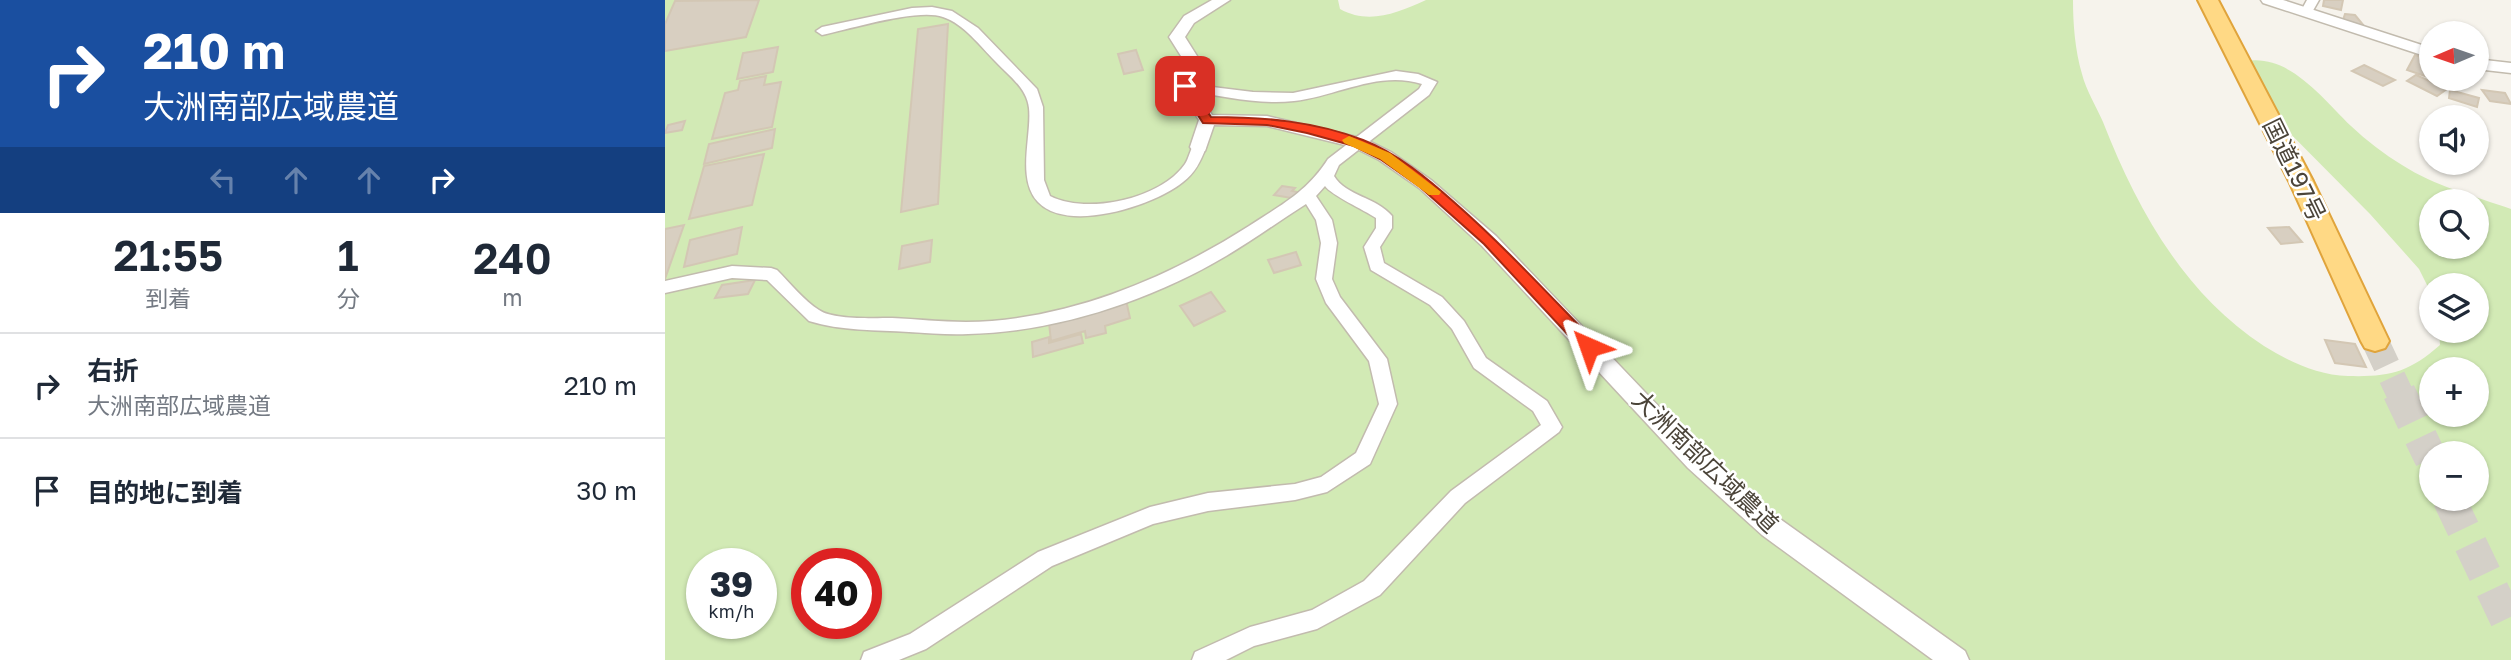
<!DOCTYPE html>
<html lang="ja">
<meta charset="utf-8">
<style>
body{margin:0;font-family:"Golos Text","Noto Sans JP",sans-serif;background:#f2f2f3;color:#1f2937;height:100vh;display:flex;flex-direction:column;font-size:26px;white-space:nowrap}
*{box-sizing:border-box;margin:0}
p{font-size:23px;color:#747a83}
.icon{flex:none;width:38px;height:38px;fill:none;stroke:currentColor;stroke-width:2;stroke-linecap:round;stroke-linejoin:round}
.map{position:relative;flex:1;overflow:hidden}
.side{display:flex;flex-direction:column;background:#fff;width:665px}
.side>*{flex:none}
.banner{background:#1a4fa0;color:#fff;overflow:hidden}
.needle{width:46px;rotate:268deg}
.tools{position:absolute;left:1754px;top:21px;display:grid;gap:14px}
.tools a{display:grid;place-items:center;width:70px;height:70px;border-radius:50%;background:#fff;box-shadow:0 2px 5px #0004;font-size:35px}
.speed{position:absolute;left:21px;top:548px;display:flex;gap:14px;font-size:35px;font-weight:700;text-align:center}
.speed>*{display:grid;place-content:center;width:91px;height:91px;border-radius:50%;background:#fff;box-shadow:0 2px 5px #0004;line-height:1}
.speed small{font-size:18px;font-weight:400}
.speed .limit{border:10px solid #d22;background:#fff;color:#111}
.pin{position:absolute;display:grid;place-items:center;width:60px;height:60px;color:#fff;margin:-30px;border-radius:14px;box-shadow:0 4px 10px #0006}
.me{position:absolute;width:77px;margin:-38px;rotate:317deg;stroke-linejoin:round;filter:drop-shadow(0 0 5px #0008)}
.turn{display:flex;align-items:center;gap:24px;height:147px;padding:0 28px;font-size:32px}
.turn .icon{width:91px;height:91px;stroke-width:2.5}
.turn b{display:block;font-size:49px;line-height:60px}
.lanes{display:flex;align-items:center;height:66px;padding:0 28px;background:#0003;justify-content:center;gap:35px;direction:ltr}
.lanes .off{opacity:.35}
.eta{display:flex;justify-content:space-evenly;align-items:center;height:119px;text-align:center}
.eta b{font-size:42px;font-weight:600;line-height:49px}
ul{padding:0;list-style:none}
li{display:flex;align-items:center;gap:21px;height:105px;padding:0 28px;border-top:2px solid #e0e1e3}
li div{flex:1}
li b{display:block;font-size:26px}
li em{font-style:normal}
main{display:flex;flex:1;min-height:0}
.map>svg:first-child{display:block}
</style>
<main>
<section class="side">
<div class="banner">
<div class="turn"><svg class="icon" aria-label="right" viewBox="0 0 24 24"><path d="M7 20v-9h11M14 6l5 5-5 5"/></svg><div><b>210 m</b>大洲南部広域農道</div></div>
<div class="lanes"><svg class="icon off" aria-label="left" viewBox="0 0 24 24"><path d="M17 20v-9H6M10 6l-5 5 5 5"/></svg><svg class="icon off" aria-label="ahead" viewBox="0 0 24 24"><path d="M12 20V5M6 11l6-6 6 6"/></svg><svg class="icon off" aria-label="ahead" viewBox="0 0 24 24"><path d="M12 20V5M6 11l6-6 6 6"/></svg><svg class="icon" aria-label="right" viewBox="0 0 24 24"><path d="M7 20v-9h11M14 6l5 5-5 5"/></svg></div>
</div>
<div class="eta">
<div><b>21:55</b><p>到着</p></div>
<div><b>1</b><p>分</p></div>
<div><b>240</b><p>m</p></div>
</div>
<ul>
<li><svg class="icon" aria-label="right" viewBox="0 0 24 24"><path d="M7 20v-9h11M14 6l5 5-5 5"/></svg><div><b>右折</b><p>大洲南部広域農道</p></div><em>210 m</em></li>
<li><svg class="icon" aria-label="arrive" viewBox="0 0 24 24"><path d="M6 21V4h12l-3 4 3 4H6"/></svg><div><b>目的地に到着</b></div><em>30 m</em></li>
</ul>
</section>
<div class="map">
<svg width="1846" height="660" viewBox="0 0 1846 660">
<rect width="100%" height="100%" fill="#f6f3ec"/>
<path fill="#d2eab5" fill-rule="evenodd" d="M 0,0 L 673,0 L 675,9 C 704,25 732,13 761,0 L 1408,0 C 1408,24 1410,50 1417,74 C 1421,90 1431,106 1438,122 C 1472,209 1519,294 1599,346 C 1625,362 1653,375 1683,376 C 1724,377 1743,373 1775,345 L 1774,331 L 1811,331 L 1811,285 L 1766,285 L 1766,293 L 1754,269 L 1705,214 L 1581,89 L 1567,65 C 1618,45 1653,94 1686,126 C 1702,141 1719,154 1737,165 C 1770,186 1809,196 1846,209 L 1846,660 L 0,660 ZM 1766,201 L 1811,201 L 1811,247 L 1766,247 ZM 1766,369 L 1811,369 L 1811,415 L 1766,415 ZM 1766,453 L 1811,453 L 1811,499 L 1766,499 ZM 37,564 L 96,564 L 96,623 L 37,623 ZM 142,564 L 201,564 L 201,623 L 142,623 Z"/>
<path fill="#d8cfc1" stroke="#d3c7b4" stroke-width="2" d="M 94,0 L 81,37 L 0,51 L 0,24 L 10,1 Z
M 1659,0 L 1678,0 L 1676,10 L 1658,6 Z
M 1680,14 L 1690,15 L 1699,26 L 1678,20 Z
M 283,24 L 273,204 L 236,212 L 253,29 Z
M 113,47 L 108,72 L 72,79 L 78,53 Z
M 471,50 L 478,70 L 459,74 L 453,54 Z
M 1750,55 L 1766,60 L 1766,78 L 1742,70 Z
M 1699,65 L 1730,80 L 1718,86 L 1687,71 Z
M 1751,75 L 1782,89 L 1772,96 L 1742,81 Z
M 101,76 L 99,85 L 116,82 L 107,127 L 47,139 L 60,93 L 73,90 L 75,81 Z
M 1785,90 L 1814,98 L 1812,107 L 1784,98 Z
M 1817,90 L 1840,93 L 1846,104 L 1825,101 Z
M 20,121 L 17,130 L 0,133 L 3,125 Z
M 110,129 L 107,148 L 39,164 L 44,144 Z
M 99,154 L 87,205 L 24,219 L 39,166 Z
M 617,186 L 630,188 L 627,191 L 637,193 L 632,199 L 609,195 Z
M 19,225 L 0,279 L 0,229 Z
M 77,227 L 72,254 L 19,267 L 25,240 Z
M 1624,227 L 1637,242 L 1616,244 L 1603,228 Z
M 267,240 L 265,262 L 234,269 L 237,246 Z
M 631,252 L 636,265 L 609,273 L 603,260 Z
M 90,280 L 83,294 L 50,298 L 57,285 Z
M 546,292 L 560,311 L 529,326 L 515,306 Z
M 461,300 L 465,318 L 440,326 L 441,333 L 421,338 L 420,331 L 386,341 L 384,323 Z
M 416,334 L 418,343 L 368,357 L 367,342 L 384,337 L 384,343 Z
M 1660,340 L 1690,344 L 1701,367 L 1670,363 Z"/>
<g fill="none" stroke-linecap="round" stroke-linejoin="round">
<path stroke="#d4d0c8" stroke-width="27" stroke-dasharray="27 13" stroke-linecap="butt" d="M 1710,341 L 1735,394"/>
<path stroke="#d4d0c8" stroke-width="33" stroke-dasharray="33 17" stroke-linecap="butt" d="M 1734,392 L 1766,459
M 1784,499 L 1846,629"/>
<defs>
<path id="minor" d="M 1642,0 L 1654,0 L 1646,14 L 1642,15 L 1636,11 Z
M 267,7 L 287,11 L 313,28 L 372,89 L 378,107 L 379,180 L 385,196 C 422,215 496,199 520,164 C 524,158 525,150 529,144 L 534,143 L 541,147 C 536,161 530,173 518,182 C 490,205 403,234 373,202 C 351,179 367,135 364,108 C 362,88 343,75 330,61 C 315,46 299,24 278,17 C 253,8 185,29 157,35 L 151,31 L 157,27 L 247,8 Z
M 731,71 L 753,74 L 772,82 L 764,95 L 674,165 L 669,176 C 681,196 711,197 727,216 L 727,228 L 715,247 L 719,263 L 777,297 L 799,321 L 821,358 L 882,401 L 897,427 L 894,432 L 800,503 L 715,595 L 652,629 L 589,646 L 561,660 L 527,660 L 530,652 L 585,627 L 647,610 L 699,581 L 786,491 L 876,425 L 868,411 L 809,368 L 787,329 L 765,305 L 706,270 L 699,247 L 711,228 L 711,218 C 699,210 666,195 660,186 L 651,196 L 667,220 L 672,243 L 667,279 L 675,297 L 722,359 L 732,404 L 705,464 L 662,492 L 630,500 L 543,511 L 488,524 L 387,566 L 261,649 L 234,660 L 196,660 L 199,652 L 245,634 L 373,552 L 485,507 L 543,493 L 630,484 L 656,477 L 691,453 L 714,404 L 704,361 L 661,303 L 651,279 L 656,243 L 651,220 L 641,204 C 614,221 588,240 561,256 C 485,301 391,332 303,334 C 283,335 264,333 244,332 C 211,330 176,331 144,321 L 102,280 L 67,278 L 0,293 L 0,281 L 67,266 L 106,268 L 112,270 C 125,283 139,301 154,310 C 168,320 209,318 227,318 C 252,319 276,322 301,322 C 401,321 501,279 584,226 C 616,205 642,192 663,159 L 754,89 L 757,84 C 714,70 672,96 629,101 C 593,105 556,96 520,90 L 513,86 L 515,83 L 588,92 L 628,93 Z"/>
<path id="tertiary" d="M 547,0 L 565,0 L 529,23 L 520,37 L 532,56 L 528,86 L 547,115 L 602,116 L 700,139 L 726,152 L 766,180 L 831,236 L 1039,454 L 1115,519 L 1300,651 L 1304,660 L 1268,660 L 1097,535 L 1023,468 L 817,246 L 754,188 L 714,160 L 688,147 L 602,126 L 549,125 L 540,151 L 528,151 L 525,147 L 534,120 L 512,86 L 516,56 L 504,37 L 519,16 Z
M 1596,0 L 1618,0 L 1766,48 L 1766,58 L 1598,3 Z
M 1811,59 L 1846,63 L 1846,73 L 1811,69 Z"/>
<path id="trunk" d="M 1533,0 L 1553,0 L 1648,181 L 1724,341 L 1720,348 L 1710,351 L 1700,348 L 1696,341 L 1624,181 Z"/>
</defs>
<use href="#minor" stroke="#c2bbae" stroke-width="3"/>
<use href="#tertiary" stroke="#c2bbae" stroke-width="3"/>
<use href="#trunk" stroke="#e0a43c" stroke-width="4"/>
<use href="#minor" fill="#fff" fill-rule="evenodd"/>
<use href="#tertiary" fill="#fff" fill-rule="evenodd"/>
<use href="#trunk" fill="#ffd985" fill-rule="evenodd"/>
</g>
<path fill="#fc3f1d" stroke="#a42913" stroke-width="2" d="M 520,83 L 525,84 L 546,117 C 598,117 649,121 698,140 C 732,153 763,179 790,203 C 840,247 884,295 930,342 L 932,347 L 930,351 L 918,351 L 819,244 L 755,187 L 715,159 L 689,146 L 642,133 L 602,125 L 538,123 L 514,86 Z"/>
<path fill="#f59e0b" d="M 684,136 L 725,153 L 776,192 L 774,195 L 764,195 L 715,159 L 679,143 L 677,140 Z"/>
<g text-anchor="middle" stroke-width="5" stroke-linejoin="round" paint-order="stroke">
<g font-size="24" fill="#4b4439" stroke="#fff">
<text transform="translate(1629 170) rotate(64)" y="8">国道197号</text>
<text transform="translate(1040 462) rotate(44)" y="8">大洲南部広域農道</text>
</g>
</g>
</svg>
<div class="tools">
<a><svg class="needle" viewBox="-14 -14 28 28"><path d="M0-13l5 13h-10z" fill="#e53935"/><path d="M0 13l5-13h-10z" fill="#747a83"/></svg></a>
<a><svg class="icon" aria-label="sound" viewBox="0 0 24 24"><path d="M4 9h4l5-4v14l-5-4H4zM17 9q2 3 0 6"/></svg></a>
<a><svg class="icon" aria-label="search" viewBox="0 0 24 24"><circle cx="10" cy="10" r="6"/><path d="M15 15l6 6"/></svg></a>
<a><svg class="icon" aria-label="layers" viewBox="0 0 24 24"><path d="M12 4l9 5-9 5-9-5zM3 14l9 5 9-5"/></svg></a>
<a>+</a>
<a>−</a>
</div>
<div class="speed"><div>39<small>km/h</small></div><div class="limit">40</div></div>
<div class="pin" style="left:520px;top:86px;background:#d93025"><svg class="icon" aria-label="arrive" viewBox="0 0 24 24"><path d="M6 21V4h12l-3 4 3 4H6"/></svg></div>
<svg class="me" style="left:924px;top:347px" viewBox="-20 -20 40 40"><path d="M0-17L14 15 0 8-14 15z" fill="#fc3f1d" stroke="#fff" stroke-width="4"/></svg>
</div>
</main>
